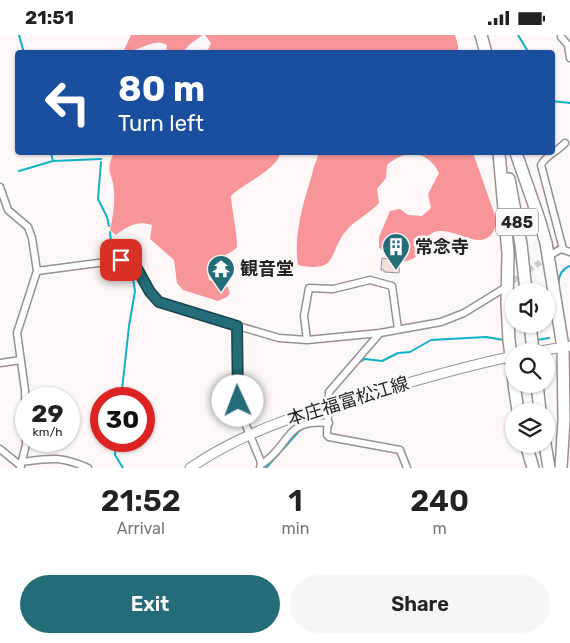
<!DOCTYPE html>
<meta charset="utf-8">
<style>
body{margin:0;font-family:Rubik,"Noto Sans JP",sans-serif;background:#f6f6f6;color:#222;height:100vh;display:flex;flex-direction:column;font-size:19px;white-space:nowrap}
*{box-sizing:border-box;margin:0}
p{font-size:16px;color:#767676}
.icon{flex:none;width:28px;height:28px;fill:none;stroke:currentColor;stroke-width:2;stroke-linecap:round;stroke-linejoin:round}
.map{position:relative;height:433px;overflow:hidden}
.drawer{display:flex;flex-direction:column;background:#fff;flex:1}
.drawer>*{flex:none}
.top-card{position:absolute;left:15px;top:15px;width:540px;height:105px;border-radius:5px;box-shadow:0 1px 4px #0004;background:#1a4fa0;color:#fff;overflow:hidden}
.controls{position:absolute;left:505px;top:248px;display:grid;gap:10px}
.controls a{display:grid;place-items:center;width:50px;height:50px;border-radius:50%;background:#fff;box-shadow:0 1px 4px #0004;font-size:25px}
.speed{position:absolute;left:15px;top:352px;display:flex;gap:10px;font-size:25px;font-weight:700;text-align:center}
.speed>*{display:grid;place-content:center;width:65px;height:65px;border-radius:50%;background:#fff;box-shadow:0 1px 4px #0004;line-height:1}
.speed small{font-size:12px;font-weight:400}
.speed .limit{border:8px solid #d22;background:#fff;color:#111}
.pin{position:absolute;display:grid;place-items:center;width:42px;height:42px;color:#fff;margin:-21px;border-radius:10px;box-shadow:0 2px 8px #0006}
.me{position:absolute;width:55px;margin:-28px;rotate:358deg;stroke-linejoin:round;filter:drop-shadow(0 0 4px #0008)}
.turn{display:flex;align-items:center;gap:18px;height:105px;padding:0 20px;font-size:22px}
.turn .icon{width:65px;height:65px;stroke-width:2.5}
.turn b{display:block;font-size:35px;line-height:42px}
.eta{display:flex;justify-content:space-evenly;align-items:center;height:85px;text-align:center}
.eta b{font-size:30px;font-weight:600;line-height:35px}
.action{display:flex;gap:10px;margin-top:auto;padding:10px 20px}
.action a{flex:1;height:58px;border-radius:30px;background:#236c78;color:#fff;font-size:20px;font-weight:600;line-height:58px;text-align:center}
.action a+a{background:#f6f6f6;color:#222}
.status{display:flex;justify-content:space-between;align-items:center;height:35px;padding:0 25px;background:#fff;direction:ltr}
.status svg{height:14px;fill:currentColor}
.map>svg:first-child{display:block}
</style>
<div class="status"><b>21:51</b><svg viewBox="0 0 49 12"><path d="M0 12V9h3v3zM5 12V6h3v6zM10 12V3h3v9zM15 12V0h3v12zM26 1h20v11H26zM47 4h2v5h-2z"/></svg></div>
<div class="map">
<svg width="570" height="433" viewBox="0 0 570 433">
<rect width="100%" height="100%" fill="#fef7f7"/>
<path fill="#f89599" d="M 131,0 L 203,0 L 190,9 L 183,17 L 166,17 L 167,10 C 152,2 138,18 123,17 Z
M 205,0 L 455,0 L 458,10 L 458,17 L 207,17 L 211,8 Z
M 114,118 L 280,118 C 279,133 243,149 231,161 C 232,178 237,194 237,212 C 228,222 220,219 209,227 L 207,235 L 209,245 L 227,251 L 230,258 L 227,262 L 218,266 L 183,255 L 177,248 L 174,225 L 150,204 L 152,190 C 137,185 128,191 116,200 L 110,195 C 113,182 115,169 114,156 C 113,137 104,138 114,118 Z
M 318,118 L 473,118 L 497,186 C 489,223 459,194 440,196 C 419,197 428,224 404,226 L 399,220 L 379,213 L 379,202 L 390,176 L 400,174 L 408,180 L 422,181 L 431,173 L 428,159 L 439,138 C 428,115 405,114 387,130 L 386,143 L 377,154 L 379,168 C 369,179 355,185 346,196 C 328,217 339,239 298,230 C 293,199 304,166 313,136 C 314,129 318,125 318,118 Z"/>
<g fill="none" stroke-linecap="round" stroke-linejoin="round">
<path stroke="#0fb2c7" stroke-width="2" d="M 19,0 L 24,18
M 518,0 L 529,18
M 552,66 L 570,68
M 51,118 L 53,126 L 101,124
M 101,127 L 98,164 L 107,182 L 109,191
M 19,136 L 53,126
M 110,197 L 111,207 L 125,216 L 129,223
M 564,283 C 561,267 550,238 570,231
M 537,305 L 549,303
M 358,328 L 365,324 L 382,326 L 398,318 L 410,317 L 431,305 L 486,302 L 504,305
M 121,364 L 129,291 L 135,256 L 131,231
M 116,406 L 115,420 L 123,433
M 266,433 L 302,393"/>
</g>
<path fill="#f3dddd" stroke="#9e9494" d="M 382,223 L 400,226 L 399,238 L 384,237 L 384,235 L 381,235 Z"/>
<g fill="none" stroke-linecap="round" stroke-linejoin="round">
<path stroke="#d3cccc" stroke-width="6" stroke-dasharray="6 3" stroke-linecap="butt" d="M 506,251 L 549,221"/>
<defs>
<path id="minor" d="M 561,2 L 568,10 L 570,23
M 0,152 L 8,175 L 28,192 L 32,203 L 37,236 L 17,298 L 25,355 L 26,410 L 20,433
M 563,214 L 541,130 C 545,121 558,116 565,108
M 552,219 L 561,214 L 570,217
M 37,236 L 121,225 C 146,227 143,258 163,269 L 279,303 L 307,305 L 380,298 L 441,287 L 464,278 L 503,254
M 237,291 L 239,373 L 261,427 L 260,433
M 380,298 L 329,357 L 327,400 L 329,402 L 400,415 L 407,433
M 307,305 L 304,281 L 309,253 L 333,254 L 370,245 L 392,251 L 398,294
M 0,328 L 21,325
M 0,414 L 21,431
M 22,427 C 52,423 60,421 88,433
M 262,429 C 292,409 283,384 329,388"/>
<path id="secondary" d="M 540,316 L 570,311
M 190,433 C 248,393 314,375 380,356 C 424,343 469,330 514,321"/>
<path id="motorway" d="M 481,0 L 486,18
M 499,118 L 508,218 L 507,269 L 509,305 L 514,347
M 516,118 L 539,184 L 546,208 L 563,312 L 564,385 L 561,433
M 509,144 L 521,209 L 526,256
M 530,289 L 533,316
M 514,349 L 518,376
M 537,349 L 540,376
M 526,409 L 533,433
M 545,409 L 549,433"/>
</defs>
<use href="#minor" stroke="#999090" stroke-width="9"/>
<use href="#secondary" stroke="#999090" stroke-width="11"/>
<use href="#motorway" stroke="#999090" stroke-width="14"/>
<use href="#minor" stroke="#fff" stroke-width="6"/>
<use href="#secondary" stroke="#fff" stroke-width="9"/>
<use href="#motorway" stroke="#fff" stroke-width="11"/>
</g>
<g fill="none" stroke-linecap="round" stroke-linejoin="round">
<defs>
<path id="route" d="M 121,225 L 133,228 L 135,230 L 150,257 L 159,267 L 237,291 L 238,366"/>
</defs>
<use href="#route" stroke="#17464e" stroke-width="12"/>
<use href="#route" stroke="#236c78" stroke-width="9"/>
</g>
<defs>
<symbol id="building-pin" viewBox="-11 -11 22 30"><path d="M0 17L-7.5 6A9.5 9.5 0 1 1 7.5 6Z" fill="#236c78" stroke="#fef7f7"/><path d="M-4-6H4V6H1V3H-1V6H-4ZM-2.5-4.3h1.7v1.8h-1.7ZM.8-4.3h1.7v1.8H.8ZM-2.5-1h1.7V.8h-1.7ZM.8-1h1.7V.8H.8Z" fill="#fff"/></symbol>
<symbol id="temple-pin" viewBox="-11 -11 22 30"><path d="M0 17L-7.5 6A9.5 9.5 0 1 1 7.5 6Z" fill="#236c78" stroke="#fef7f7"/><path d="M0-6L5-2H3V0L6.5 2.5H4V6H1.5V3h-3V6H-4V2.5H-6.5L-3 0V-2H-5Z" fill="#fff"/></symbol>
</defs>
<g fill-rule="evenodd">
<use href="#building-pin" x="380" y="196" width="32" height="43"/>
<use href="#temple-pin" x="205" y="218" width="32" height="43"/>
</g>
<g text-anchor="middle" stroke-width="5" stroke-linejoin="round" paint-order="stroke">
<rect fill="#fef7f7" stroke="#676262" stroke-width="1" x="496" y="173.5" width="42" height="27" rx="4"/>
<g font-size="16" font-weight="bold" fill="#262222">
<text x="517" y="193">485</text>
</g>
<g font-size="18" font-weight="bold" fill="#262222" stroke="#fef7f7" text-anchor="start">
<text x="415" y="218">常念寺</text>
<text x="240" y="240">観音堂</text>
</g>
<g font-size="18" fill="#262222" stroke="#fef7f7">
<text transform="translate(348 366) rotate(-17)" y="6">本庄福富松江線</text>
</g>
</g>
</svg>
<div class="controls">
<a><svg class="icon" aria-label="sound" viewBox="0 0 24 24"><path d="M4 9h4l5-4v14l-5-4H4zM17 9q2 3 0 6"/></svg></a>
<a><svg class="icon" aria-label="search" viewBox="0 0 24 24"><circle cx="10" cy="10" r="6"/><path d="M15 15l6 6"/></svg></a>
<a><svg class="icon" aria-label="layers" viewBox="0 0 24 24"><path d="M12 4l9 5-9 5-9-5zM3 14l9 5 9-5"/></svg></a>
</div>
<div class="speed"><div>29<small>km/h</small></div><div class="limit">30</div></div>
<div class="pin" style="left:121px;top:225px;background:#d93025"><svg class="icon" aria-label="arrive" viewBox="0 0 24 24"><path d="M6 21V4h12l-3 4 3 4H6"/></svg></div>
<svg class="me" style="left:238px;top:366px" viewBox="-20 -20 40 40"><circle r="19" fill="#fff"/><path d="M0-13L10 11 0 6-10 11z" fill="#236c78"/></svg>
<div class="top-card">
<div class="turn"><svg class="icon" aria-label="left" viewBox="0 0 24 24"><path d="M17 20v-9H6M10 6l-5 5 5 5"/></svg><div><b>80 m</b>Turn left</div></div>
</div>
</div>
<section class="drawer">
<div class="eta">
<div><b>21:52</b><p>Arrival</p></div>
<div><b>1</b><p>min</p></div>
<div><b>240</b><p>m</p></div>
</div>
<div class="action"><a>Exit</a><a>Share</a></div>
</section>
